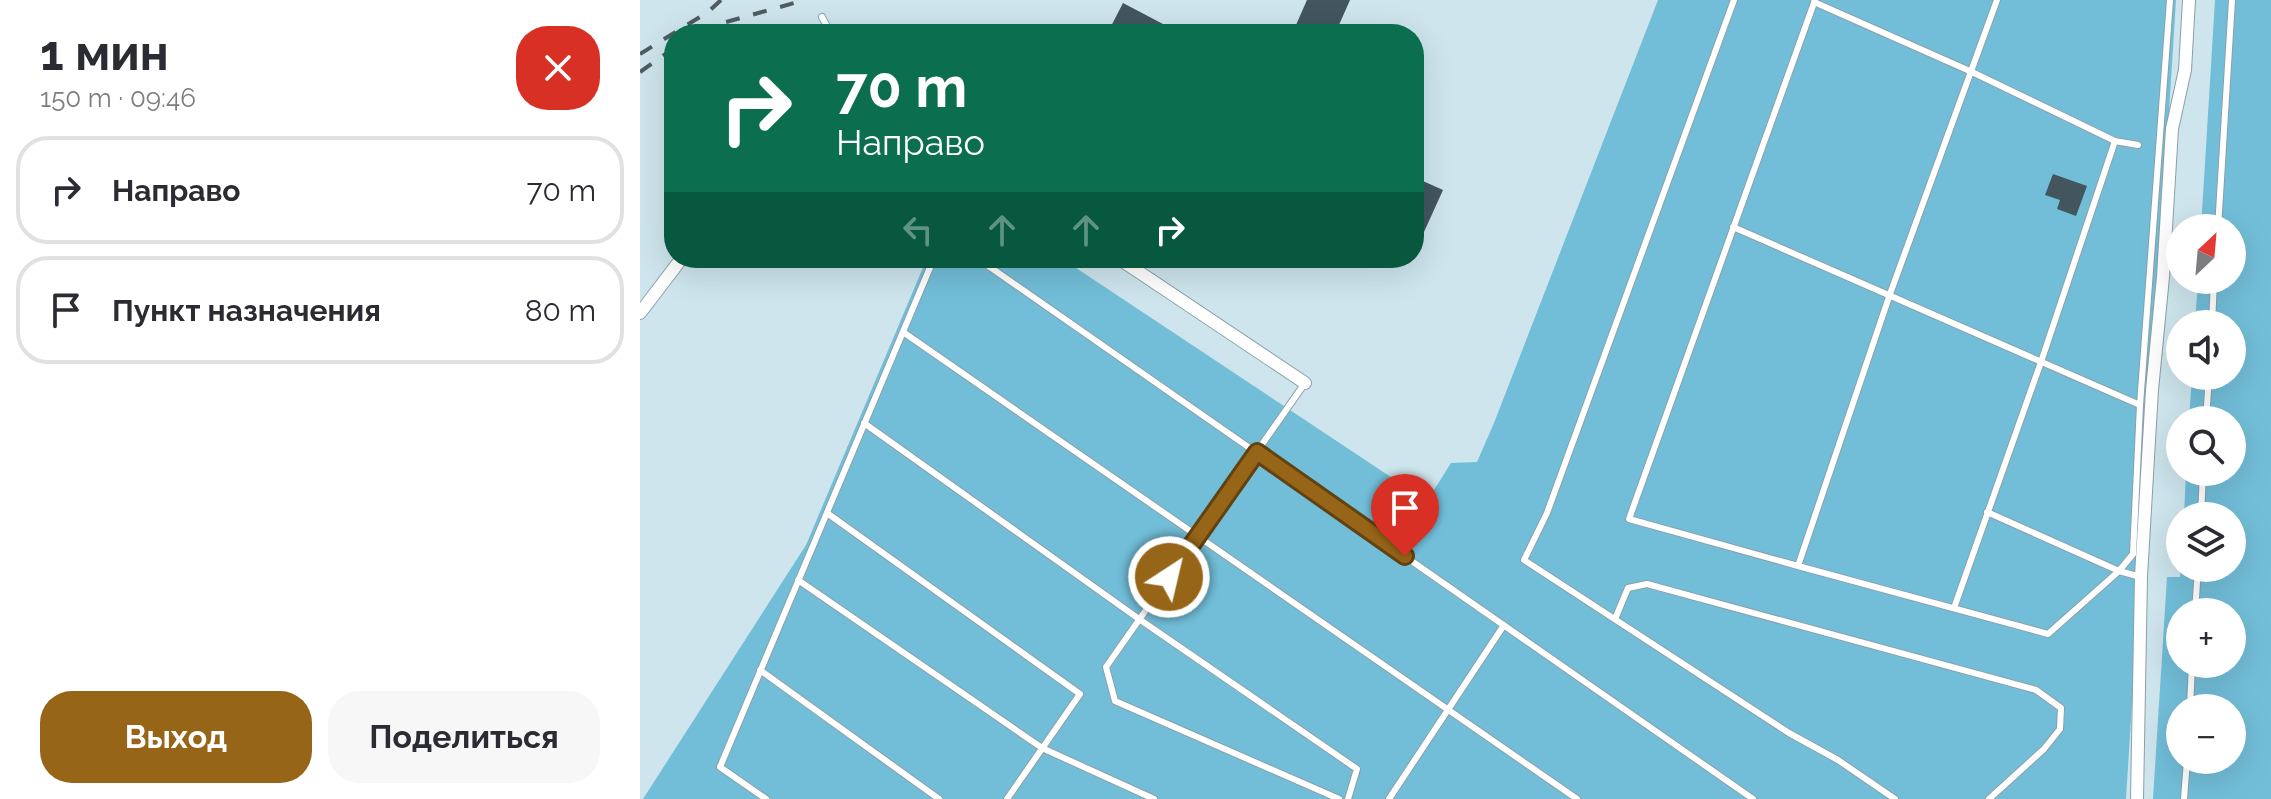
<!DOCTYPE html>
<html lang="ru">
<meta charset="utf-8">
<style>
body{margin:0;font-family:Raleway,sans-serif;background:#f7f7f7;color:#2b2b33;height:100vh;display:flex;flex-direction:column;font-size:30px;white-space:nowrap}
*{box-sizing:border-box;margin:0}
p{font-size:26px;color:#7c7c81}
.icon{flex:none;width:44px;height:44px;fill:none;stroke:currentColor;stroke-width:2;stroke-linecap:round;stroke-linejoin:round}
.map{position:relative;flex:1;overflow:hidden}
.drawer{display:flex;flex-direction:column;background:#fff;width:640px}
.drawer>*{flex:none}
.guide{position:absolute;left:24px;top:24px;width:760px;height:244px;border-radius:32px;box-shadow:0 8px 32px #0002;background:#0b6e4f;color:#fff;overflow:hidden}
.needle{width:52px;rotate:26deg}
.controls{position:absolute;left:1526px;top:214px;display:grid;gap:16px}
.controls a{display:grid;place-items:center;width:80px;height:80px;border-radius:50%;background:#fff;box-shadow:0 8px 32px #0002;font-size:40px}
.pin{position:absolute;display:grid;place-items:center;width:68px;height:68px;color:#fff;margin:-82px -34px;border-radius:50% 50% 50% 0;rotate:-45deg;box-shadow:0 0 8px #0007}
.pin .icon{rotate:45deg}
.me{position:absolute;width:88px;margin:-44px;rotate:35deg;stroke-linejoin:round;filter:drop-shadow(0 0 6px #0008)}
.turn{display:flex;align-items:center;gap:28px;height:168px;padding:0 40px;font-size:36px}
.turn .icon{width:104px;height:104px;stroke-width:2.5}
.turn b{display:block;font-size:56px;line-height:68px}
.lanes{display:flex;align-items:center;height:76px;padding:0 40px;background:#0003;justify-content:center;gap:40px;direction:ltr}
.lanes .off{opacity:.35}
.round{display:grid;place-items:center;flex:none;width:84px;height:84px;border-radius:32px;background:#f7f7f7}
.summary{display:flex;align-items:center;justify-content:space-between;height:136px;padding:0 40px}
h1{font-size:48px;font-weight:700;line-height:60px}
.primary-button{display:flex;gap:16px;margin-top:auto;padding:16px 40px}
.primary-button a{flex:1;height:92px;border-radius:32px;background:#976518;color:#fff;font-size:32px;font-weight:700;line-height:92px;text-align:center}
.primary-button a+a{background:#f7f7f7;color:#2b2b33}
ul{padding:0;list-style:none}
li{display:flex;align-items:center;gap:24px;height:108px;margin:0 16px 12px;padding:0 24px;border:4px solid #e1e1e2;border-radius:32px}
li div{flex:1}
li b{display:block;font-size:30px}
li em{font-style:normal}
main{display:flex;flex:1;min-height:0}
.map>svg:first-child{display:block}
</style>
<main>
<section class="drawer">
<div class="summary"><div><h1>1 мин</h1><p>150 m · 09:46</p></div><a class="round" style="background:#d93025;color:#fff"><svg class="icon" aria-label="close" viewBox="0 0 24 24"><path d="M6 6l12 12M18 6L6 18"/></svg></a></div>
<ul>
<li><svg class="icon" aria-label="right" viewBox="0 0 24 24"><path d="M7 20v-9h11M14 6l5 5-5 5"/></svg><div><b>Направо</b></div><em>70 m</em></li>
<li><svg class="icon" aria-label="arrive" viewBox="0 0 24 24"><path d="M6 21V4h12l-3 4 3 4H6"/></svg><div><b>Пункт назначения</b></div><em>80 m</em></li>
</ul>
<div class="primary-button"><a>Выход</a><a>Поделиться</a></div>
</section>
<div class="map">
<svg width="1631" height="799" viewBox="0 0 1631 799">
<rect width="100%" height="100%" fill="#cee5ed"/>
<path fill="#72bed9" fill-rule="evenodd" d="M 1018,0 L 1536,0 L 1486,799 L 3,799 L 166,545 L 287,258 L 421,258 L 787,501 L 811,463 L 837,462 L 854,423 Z
M 1575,0 L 1631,0 L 1631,799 L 1513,799 L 1527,577 L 1540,577 L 1541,568 L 1592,568 L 1592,516 L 1544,516 L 1546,472 L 1592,472 L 1592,420 L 1549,420 L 1552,376 L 1592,376 L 1592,324 L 1555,324 L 1558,280 L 1592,280 L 1592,228 L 1561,228 ZM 1540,612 L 1592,612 L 1592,664 L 1540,664 ZM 1540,708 L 1592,708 L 1592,760 L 1540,760 Z"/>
<path fill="#43565e" d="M 667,0 L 710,0 L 695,34 L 652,34 Z
M 483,3 L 542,34 L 467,34 Z
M 1413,174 L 1447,186 L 1436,216 L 1417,209 L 1420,200 L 1405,195 Z
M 774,177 L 803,190 L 774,254 Z"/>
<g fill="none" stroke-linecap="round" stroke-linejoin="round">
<defs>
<path id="lane" d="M 1094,0 L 907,513 L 884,560 L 1149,733 L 1198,760 L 1255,799
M 1357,0 L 1250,294 L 1158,566 L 1408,634 L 1479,571 L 1501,577
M 1174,2 L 1332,72 L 1475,141 L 1498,145
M 182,17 L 191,34
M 1093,227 L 1500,405
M 1578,228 L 1592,0
M 337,258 L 1113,799
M 1572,324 L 1574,280
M 263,332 L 937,799
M 665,383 L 466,667 L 475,701 L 699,799
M 1566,420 L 1569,376
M 224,423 L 499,619 L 717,769 L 708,799
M 1347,512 L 1479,571 L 1493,554 L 1500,405 L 1530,0
M 187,513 L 440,694 L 367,799
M 1561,516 L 1563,472
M 1158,566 L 989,519 L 1175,0
M 158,580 L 402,748 L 514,799
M 1314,608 L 1401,362 L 1475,141
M 1555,612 L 1558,568
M 975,619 L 988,588 L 1007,584 L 1396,690 L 1421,708 L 1420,729 L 1404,749 L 1349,799
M 120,670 L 299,799
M 1550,708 L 1552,664
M 126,799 L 80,767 L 294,258
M 749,799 L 864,625
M 1544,799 L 1547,760"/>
<path id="street" d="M 478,258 L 665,383
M 0,313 L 42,258
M 1497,799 L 1501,577 L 1512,390 L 1523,277 L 1532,129 L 1545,70 L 1549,0"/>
</defs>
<use href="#lane" stroke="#8ba0a8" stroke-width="8"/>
<use href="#street" stroke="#8ba0a8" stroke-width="14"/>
<use href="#lane" stroke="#fff" stroke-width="6"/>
<use href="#street" stroke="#fff" stroke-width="12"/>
<path stroke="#4f5c60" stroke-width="4" stroke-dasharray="14 14" stroke-linecap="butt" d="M 61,34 L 79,24 L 165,0
M 0,54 L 68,12 L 81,0
M 0,72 L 34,48"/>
</g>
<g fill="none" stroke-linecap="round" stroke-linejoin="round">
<defs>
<path id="route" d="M 529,577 L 617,452 L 765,556"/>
</defs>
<use href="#route" stroke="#624210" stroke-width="20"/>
<use href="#route" stroke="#976518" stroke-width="14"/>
</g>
</svg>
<div class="controls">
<a><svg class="needle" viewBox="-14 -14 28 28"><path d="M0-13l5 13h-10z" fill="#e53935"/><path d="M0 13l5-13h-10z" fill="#7c7c81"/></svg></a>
<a><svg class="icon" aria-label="sound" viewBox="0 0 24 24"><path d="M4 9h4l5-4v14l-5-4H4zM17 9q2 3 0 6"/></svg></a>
<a><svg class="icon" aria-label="search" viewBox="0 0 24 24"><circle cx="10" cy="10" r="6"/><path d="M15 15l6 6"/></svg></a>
<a><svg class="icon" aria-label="layers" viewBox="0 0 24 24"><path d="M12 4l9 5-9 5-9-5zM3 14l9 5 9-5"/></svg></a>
<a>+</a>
<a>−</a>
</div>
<div class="pin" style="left:765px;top:556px;background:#d93025"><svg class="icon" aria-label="arrive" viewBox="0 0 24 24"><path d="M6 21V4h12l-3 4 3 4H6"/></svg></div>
<svg class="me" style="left:529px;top:577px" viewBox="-20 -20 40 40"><circle r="17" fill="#976518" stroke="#fff" stroke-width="3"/><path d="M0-11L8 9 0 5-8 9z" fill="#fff"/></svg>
<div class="guide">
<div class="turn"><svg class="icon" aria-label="right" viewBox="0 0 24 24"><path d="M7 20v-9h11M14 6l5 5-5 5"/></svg><div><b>70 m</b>Направо</div></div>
<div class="lanes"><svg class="icon off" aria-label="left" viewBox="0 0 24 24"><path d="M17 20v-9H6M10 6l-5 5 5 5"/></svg><svg class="icon off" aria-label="ahead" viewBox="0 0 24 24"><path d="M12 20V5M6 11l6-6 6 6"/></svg><svg class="icon off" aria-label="ahead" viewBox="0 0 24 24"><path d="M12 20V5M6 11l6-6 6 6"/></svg><svg class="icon" aria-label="right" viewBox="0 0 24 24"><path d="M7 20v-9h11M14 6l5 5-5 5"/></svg></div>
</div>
</div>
</main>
